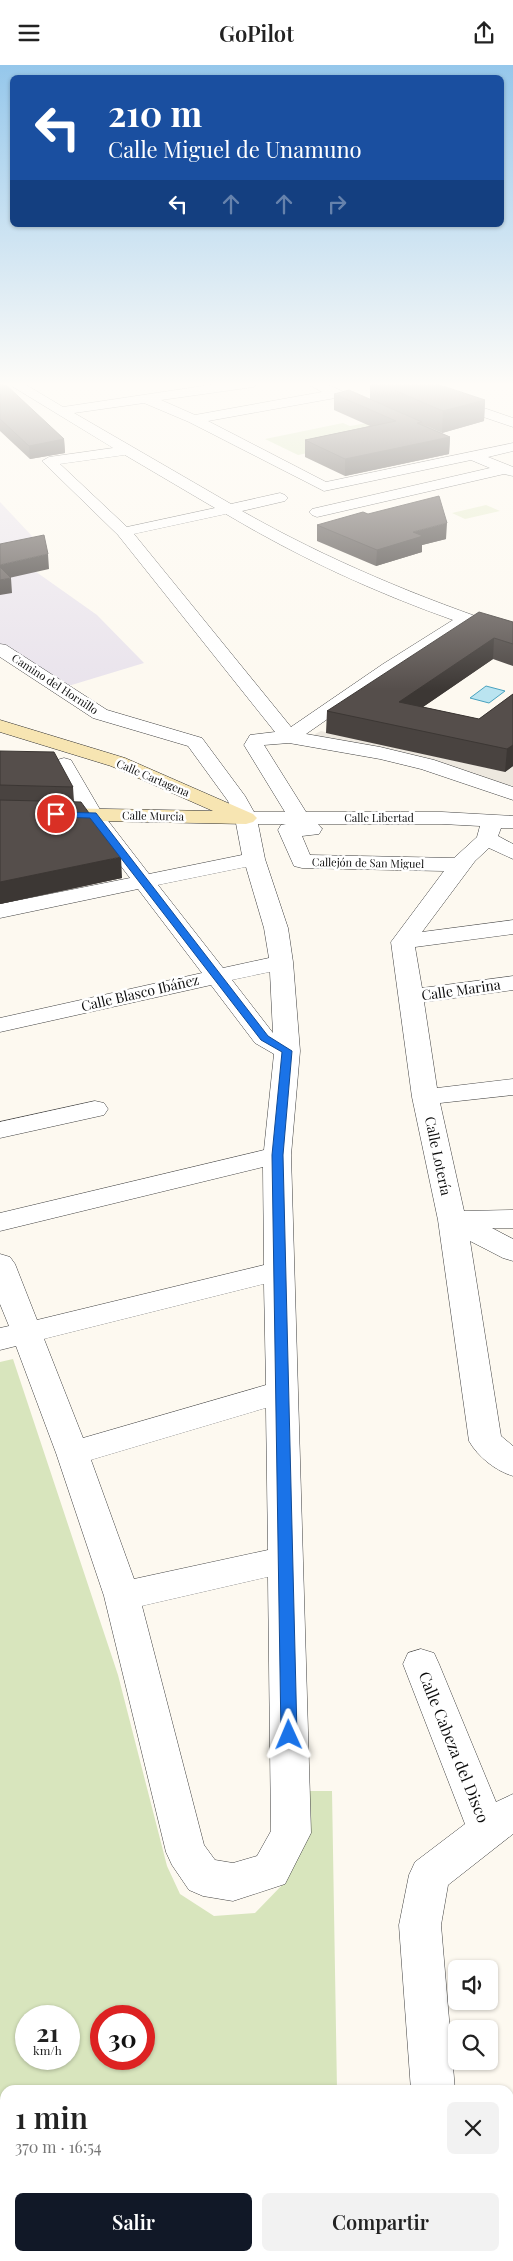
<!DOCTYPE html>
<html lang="es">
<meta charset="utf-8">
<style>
body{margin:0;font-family:"Playfair Display",serif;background:#f2f2f2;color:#222;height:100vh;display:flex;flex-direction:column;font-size:19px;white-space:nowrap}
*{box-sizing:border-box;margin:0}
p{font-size:16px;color:#767676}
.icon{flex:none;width:28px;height:28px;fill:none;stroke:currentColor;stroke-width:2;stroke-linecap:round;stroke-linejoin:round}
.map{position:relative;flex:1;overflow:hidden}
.sheet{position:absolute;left:0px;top:2020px;width:514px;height:176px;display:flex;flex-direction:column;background:#fff;border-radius:15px 15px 0 0;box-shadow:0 1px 4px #0004}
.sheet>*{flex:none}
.guide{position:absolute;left:10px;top:10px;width:494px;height:152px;border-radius:8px;box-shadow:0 1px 4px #0004;background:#1a4fa0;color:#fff;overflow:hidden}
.tools{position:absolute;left:448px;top:1895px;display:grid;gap:10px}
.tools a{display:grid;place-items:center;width:50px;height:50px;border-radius:8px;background:#fff;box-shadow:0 1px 4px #0004;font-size:25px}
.speed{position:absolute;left:15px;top:1940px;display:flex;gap:10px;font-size:25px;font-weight:700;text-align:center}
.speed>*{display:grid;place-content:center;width:65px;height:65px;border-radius:50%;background:#fff;box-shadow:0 1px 4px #0004;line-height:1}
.speed small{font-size:12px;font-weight:400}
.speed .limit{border:8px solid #d22;background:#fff;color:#111}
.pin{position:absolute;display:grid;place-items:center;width:42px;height:42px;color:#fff;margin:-21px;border:2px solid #fff;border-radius:50%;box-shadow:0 1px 5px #0007}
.me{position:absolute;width:55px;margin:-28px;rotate:359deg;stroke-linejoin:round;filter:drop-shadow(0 0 4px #0008)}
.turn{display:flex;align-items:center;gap:18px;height:105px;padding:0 15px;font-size:22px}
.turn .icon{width:65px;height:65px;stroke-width:2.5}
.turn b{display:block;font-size:35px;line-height:42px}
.lanes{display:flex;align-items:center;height:48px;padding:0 15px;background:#0003;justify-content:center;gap:25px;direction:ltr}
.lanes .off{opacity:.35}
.round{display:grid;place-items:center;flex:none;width:52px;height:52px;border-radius:8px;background:#f2f2f2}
.summary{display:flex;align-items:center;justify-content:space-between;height:85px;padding:0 15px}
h1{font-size:30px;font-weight:600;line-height:38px}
.action{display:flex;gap:10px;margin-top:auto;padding:10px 15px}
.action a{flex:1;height:58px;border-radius:8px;background:#111827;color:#fff;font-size:20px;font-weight:600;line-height:58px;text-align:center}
.action a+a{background:#f2f2f2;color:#222}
header{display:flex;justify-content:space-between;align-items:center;height:65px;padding:0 15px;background:#fff;font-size:22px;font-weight:600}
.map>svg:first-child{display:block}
</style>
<header><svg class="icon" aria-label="menu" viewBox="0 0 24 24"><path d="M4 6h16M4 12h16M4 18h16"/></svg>GoPilot<svg class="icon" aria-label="share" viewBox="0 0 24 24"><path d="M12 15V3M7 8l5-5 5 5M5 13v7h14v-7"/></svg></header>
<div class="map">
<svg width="513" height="2196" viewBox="0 0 513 2196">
<rect width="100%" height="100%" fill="#fdf9f0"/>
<path fill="#e9e3ec" d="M 0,437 L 46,486 L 15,492 L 97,550 L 144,598 L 65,622 L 0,580 Z"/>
<path fill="#d8e5bd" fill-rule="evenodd" d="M 373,357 L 401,369 L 298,390 L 265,374 L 343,358 L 350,361 Z
M 13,1294 L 118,1610 L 167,1801 L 180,1829 L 214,1851 L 255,1848 L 286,1816 L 307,1726 L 332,1726 L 337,2025 L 5,2025 L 5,2168 L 0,2169 L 0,1297 ZM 26,1951 L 69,1951 L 69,1994 L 26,1994 ZM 101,1951 L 144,1951 L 144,1994 L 101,1994 Z"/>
<path fill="#e7edce" d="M 486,440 L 500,446 L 465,454 L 452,448 Z"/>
<path fill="#ede8df" d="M 321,666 L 505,707 L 513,701 L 513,721 L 311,671 Z"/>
<path fill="#bae4f0" stroke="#48a2bf" d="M 486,621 L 505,626 L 489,638 L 470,633 Z"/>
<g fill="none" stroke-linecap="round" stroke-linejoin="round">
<defs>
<path id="street" d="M 7,318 L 23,318 L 63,342 L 223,318 L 259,318 L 253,322 L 161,335 L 195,350 L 322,327 L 306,318 L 324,318 L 375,341 L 377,344 L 375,347 L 365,347 L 335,333 L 208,356 L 326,417 L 513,378 L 513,386 L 488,392 L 513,402 L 513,411 L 504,409 L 317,452 L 312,450 L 309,447 L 312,444 L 490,403 L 471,395 L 324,426 L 189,357 L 144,338 L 74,348 L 231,439 L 280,428 L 285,430 L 288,433 L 285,436 L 242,446 C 328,495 420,533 513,564 L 513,575 L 468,561 L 395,607 L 306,669 L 380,682 L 434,695 L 513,722 L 513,735 L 421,704 L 380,694 L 289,678 L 264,680 L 306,747 L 442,747 L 513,751 L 513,763 L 501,763 L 498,771 L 513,779 L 513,794 L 489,783 L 475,796 L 422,867 L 513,855 L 513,869 L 415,882 L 422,923 L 513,911 L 513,925 L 424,937 L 437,1023 L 513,1014 L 513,1030 L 440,1038 L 464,1146 L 513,1145 L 513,1163 L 492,1163 L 513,1174 L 513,1196 L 503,1193 L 470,1176 L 501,1371 L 513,1381 L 513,1411 C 496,1406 478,1392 469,1376 L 438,1155 L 412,1032 L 391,877 L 444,806 L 302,803 L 294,801 L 278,765 L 281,760 L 286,759 L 258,759 L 265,794 L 288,863 L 293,897 L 300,986 L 291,1090 L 311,1768 L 285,1819 L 233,1836 L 203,1831 L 189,1825 L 172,1800 L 166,1787 L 104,1531 L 56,1388 L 16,1281 L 0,1285 L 0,1263 L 9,1261 L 0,1239 L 0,1189 L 10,1192 L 15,1199 L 37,1255 L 264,1200 L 263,1102 L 0,1166 L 0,1148 L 264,1085 L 274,989 L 255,978 L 211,920 L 0,967 L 0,953 L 202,908 L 138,824 L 0,853 L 0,839 L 130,813 L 82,750 L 54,699 L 57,695 L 64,693 L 71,695 L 102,748 L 149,809 L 242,790 L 235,753 L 228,736 L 188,681 L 93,653 L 0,592 L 0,579 L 6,580 L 107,645 L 202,673 L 245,731 L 254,747 L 285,747 L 244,680 L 250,670 L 275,667 L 118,470 L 42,396 L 49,392 L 113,383 ZM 125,390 L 215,443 L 127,462 L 60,399 ZM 226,449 C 298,492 374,527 453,555 L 383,599 L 291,662 L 134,469 ZM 318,759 L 442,759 L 480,761 L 477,772 L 454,793 L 310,790 L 302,771 L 319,769 L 322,764 ZM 246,802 L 264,863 L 269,893 L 223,903 L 158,820 ZM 270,907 L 273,968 L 232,915 ZM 264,1219 L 266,1320 L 83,1373 L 44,1274 ZM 266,1343 L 268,1485 L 134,1514 L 91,1395 ZM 268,1512 L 271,1766 L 257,1791 L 233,1798 L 215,1795 L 204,1780 L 142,1541 Z
M 391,318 L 411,318 L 513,353 L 513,362 L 392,321 Z
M 95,1036 L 104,1038 L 108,1044 L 104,1050 L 0,1073 L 0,1057 Z
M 421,1584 L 434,1588 L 439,1599 L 496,1737 L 513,1729 L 513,1769 L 448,1820 L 441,1860 L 455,2025 L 411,2025 L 399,1860 L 409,1810 L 415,1797 L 465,1759 L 403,1599 L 408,1588 Z
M 422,2191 L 470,2191 L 471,2196 L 423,2196 Z"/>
<path id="secondary" d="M 0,655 L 125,693 L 253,749 L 257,753 L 253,757 L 246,759 L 0,754 L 0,742 L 213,746 L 111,701 L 0,667 Z"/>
</defs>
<use href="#street" stroke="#414141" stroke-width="1"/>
<use href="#secondary" stroke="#303030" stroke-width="1"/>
<use href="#street" fill="#fff" fill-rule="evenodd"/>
<use href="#secondary" fill="#f7e5b2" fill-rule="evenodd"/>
</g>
<path fill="#494340" d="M 0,318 L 64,374 L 65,388 L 30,394 L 0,366 Z
M 370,318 L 378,318 L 485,335 L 484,356 L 442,368 L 422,359 L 450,372 L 449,389 L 345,411 L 305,392 L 305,375 L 370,361 L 334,345 L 334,329 L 370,334 Z
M 317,460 L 446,474 L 422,480 L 422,487 L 376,501 L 317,476 Z
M 513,557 L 513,601 L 493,594 L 423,642 L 479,654 L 513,629 L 513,701 L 505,707 L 326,668 L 327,646 Z
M 0,686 L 73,722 L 74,737 L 122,813 L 0,839 Z"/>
<path fill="#3c3734" d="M 485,335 L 484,356 L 442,368 L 443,346 Z
M 450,372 L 449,389 L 345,411 L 345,394 Z
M 64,374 L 65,388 L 30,394 L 29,381 Z
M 447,458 L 446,474 L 422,480 L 422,487 L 376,501 L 377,485 L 413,467 Z
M 48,489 L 49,504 L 0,515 L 0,500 Z
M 11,513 L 12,528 L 0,530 L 0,515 Z
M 494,573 L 493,594 L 398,659 L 399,637 Z
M 513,680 L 513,701 L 505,707 L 507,684 Z
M 121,792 L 122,813 L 0,839 L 0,817 Z"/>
<path fill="#554e4b" stroke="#3c3734" d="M 0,318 L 4,318 L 64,374 L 29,381 L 0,354 Z
M 378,318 L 434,318 L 485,335 L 443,346 Z
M 349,325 L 422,357 L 417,358 L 450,372 L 345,394 L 305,375 L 396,356 L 334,329 Z
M 439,431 L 447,458 L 413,467 L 423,471 L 377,485 L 317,460 L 363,447 L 368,449 Z
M 44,470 L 48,489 L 0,500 L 0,479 Z
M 0,502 L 11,513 L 0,515 Z
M 479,547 L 513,557 L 513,579 L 494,573 L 399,637 L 479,654 L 513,629 L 513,680 L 507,684 L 327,646 Z
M 0,686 L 54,687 L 73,722 L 0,720 Z
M 0,735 L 81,737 L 121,792 L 0,817 Z"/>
<linearGradient id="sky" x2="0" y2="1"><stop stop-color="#95c7eb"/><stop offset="0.51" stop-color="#fefcf8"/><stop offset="1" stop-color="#fefcf8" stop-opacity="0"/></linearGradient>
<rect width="513" height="626" fill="url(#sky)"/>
<path fill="#1a73e8" stroke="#114b97" d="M 53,747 L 96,748 L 268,971 L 292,986 L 283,1090 L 297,1670 L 294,1675 L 289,1677 L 283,1675 L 281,1670 L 272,1090 L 282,987 L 261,975 L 90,753 L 56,752 L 53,751 Z"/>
<g text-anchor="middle" stroke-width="5" stroke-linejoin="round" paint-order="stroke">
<g font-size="11" fill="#0e0e0e" stroke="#fff">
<text transform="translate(55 619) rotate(33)" y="4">Camino del Hornillo</text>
<text transform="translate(153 713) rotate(23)" y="4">Calle Cartagena</text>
<text transform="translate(153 751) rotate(1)" y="4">Calle Murcia</text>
<text x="379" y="757">Calle Libertad</text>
<text transform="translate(368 798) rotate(1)" y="4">Callejón de San Miguel</text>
</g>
<g font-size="14" fill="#0e0e0e" stroke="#fff">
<text transform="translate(461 925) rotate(-8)" y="5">Calle Marina</text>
<text transform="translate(140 928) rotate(-13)" y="5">Calle Blasco Ibáñez</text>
<text transform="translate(438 1091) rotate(78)" y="5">Calle Lotería</text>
</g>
<g font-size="16" fill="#0e0e0e" stroke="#fff">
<text transform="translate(454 1682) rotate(68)" y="6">Calle Cabeza del Disco</text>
</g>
</g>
</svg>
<div class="tools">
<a><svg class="icon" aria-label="sound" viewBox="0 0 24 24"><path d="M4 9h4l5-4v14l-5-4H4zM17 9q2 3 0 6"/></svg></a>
<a><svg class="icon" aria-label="search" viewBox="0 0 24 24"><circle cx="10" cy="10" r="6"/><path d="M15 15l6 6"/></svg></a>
</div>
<div class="speed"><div>21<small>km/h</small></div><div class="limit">30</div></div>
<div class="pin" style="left:56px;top:749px;background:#d93025"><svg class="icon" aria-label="arrive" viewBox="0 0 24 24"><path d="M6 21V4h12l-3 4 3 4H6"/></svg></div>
<svg class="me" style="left:289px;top:1670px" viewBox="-20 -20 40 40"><path d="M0-17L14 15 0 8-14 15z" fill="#1a73e8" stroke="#fff" stroke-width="4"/></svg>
<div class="guide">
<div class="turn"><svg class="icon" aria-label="left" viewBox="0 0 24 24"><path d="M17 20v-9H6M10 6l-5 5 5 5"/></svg><div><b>210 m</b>Calle Miguel de Unamuno</div></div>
<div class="lanes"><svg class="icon" aria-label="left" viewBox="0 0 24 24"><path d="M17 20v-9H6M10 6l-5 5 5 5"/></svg><svg class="icon off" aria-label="ahead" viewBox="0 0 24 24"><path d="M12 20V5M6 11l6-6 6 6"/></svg><svg class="icon off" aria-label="ahead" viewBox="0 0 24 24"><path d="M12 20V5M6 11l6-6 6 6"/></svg><svg class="icon off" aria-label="right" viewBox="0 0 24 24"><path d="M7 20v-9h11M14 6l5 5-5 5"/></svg></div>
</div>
<section class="sheet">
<div class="summary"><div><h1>1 min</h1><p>370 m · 16:54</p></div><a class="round"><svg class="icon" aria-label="close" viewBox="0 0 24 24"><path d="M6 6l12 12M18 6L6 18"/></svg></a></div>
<div class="action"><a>Salir</a><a>Compartir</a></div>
</section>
</div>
